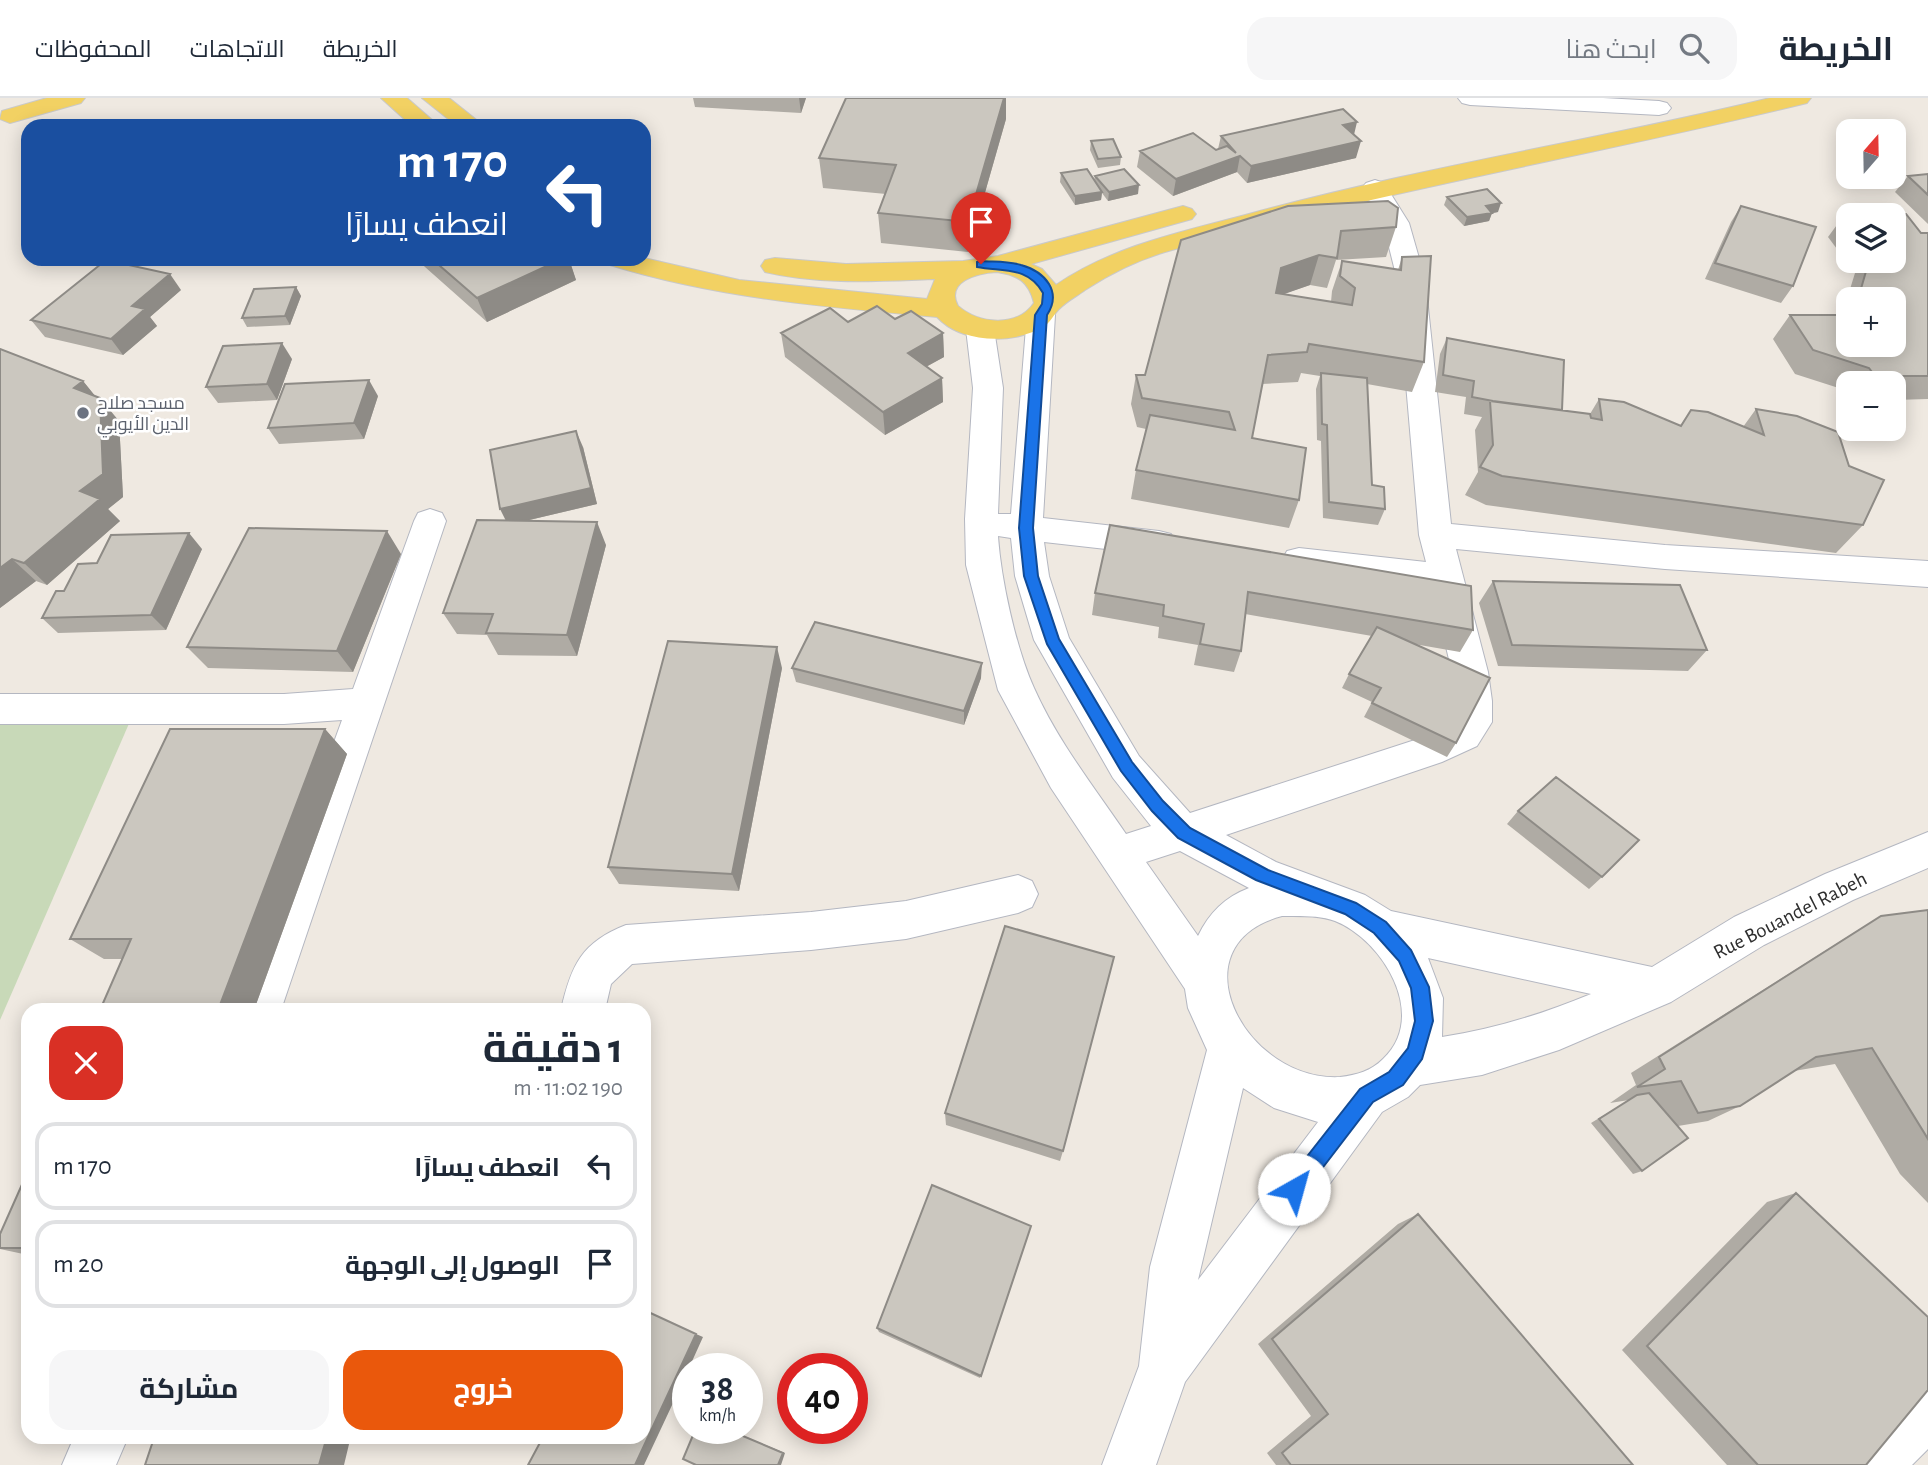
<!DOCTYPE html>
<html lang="ar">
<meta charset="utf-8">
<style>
body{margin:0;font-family:"Alegreya Sans",Cairo,sans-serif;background:#f6f6f7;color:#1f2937;direction:rtl;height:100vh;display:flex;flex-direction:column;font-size:26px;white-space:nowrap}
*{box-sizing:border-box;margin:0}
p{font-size:23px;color:#747a83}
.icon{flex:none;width:38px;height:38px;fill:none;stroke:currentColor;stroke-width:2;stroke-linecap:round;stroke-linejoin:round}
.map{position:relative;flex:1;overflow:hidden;direction:ltr}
.side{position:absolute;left:21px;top:905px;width:630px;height:441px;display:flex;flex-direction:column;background:#fff;border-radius:21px;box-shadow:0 4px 18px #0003;direction:rtl}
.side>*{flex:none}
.hud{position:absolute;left:21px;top:21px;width:630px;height:147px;border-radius:21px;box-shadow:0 4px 18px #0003;direction:rtl;background:#1a4fa0;color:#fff;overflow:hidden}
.needle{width:46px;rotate:20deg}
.controls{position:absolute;left:1836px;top:21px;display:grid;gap:14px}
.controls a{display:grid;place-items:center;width:70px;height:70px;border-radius:14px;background:#fff;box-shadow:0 4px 18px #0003;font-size:35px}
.speed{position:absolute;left:672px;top:1255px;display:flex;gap:14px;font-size:35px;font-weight:700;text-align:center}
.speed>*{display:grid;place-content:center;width:91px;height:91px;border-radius:50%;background:#fff;box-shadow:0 4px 18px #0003;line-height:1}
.speed small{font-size:18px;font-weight:400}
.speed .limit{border:10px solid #d22;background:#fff;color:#111}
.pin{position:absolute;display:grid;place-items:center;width:60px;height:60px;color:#fff;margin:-72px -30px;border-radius:50% 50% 50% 0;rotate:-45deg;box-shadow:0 0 7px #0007}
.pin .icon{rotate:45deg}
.me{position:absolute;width:77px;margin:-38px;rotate:38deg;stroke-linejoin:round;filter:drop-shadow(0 0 5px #0008)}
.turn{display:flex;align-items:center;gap:24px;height:147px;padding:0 28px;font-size:32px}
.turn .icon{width:91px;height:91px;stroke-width:2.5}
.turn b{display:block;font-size:49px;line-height:60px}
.round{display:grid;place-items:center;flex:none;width:74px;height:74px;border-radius:21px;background:#f6f6f7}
.head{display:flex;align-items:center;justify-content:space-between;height:119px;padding:0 28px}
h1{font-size:42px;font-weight:700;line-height:52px}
.button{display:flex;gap:14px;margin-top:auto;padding:14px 28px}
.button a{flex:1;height:80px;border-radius:21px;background:#ea580c;color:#fff;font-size:28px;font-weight:700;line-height:80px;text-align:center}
.button a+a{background:#f6f6f7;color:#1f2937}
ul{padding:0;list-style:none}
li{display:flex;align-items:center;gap:21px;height:88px;margin:0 14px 10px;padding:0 14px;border:4px solid #e0e1e3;border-radius:21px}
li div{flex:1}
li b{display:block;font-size:26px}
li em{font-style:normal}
header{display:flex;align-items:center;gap:42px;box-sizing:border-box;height:98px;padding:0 35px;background:#fff;border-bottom:2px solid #e0e1e3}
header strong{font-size:33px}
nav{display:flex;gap:38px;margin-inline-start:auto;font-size:24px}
.search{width:490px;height:63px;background:#f6f6f7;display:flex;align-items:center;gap:18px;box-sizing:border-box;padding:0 24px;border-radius:21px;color:#747a83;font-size:26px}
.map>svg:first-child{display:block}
</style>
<header>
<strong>الخريطة</strong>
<div class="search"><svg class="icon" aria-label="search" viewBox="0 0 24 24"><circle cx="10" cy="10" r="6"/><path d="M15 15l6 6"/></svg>ابحث هنا</div>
<nav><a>الخريطة</a><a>الاتجاهات</a><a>المحفوظات</a></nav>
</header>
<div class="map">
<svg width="1928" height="1367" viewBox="0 0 1928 1367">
<rect width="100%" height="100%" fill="#efe9e1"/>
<path fill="#c8d9b8" d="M 131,621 L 0,922 L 0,626 Z"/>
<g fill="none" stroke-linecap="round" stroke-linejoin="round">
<defs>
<path id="minor" d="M 1458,0 L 1603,0 L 1659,3 L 1667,5 L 1671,10 L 1667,15 L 1659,17 L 1470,7 L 1462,5 Z
M 1375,82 L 1384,85 L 1409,125 L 1425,181 L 1451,426 L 1665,447 L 1928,463 L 1928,489 L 1665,471 L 1456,451 L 1488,574 L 1492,603 L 1492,624 L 1477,648 L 1442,664 L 1226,737 L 1276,764 L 1365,797 L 1391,813 L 1652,869 L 1734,819 L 1825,776 L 1928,734 L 1928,770 L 1853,802 L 1764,847 L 1671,904 L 1559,952 L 1482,977 L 1420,987 L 1408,999 L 1382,1014 L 1185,1284 L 1156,1367 L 1102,1367 L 1139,1268 L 1150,1169 L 1207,952 L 1188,910 L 1185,891 L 1051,690 L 998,592 L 966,467 L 965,421 L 973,290 L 966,231 L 970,225 L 980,222 L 990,225 L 994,231 L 1003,290 L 998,416 L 1011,416 L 1027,217 L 1031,211 L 1041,208 L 1051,211 L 1055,217 L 1043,420 L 1159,433 L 1171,436 L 1176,445 L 1171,454 L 1159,457 L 1044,444 L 1049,478 L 1069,540 L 1139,658 L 1190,715 L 1418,641 L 1451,626 L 1455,621 L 1452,574 L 1432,490 L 1299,474 L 1287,471 L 1282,462 L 1287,453 L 1299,450 L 1426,464 L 1419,437 L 1397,181 L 1383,125 L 1362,90 L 1366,85 ZM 998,438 L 1011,440 L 1015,478 L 1034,542 L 1113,680 L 1151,728 L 1126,736 C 1094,689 1057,642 1034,590 C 1016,550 1001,482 998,438 ZM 1180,753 L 1249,790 C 1225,799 1209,815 1198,838 L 1146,764 ZM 1282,818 C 1299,818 1319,817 1335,823 C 1383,842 1429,918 1383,961 C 1371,973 1357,977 1340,979 C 1245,984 1173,847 1282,818 ZM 1428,860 L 1591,896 C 1543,916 1494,931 1442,939 L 1443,900 ZM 1243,990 L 1274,1010 L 1318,1024 L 1198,1182 Z
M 430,411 L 442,415 L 446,423 L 281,912 L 237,912 L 342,622 L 284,626 L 0,626 L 0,596 L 284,596 L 353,591 L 414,423 L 418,415 Z
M 1018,777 L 1032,783 L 1038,796 L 1032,809 L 1018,815 L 906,841 L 811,852 L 632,866 L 611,886 L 605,912 L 561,912 C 571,867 582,844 626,827 L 811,814 L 906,803 Z
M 1928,1288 L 1928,1351 L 1912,1367 L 1847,1367 C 1860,1337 1898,1300 1928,1288 Z
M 74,1339 L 128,1339 L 116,1367 L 62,1367 Z"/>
<path id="major" d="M 47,0 L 85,0 L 81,5 L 10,25 L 0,21 L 2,13 Z
M 381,0 L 407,0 L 439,28 L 412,28 Z
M 422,0 L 449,0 L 484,28 L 457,28 Z
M 1770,0 L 1811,0 L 1807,5 C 1596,57 1381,93 1172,152 C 1142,160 1111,175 1085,192 C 1077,198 1067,203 1059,211 C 1054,216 1052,222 1046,227 C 1016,247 962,246 937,219 C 826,209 717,200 610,167 L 607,161 L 644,160 L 739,182 L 927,201 L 935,181 C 879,183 820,187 765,174 L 761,168 L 765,162 L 775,160 L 846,166 L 963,163 L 998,158 L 1183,108 L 1192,111 L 1196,116 L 1192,121 L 1031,166 L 1042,171 L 1056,187 C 1115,147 1182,134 1249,116 C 1421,69 1597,42 1770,0 ZM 997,174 C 1018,177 1029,184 1034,205 C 1017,230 979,226 958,208 C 945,183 978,175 997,174 Z"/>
</defs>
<use href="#minor" stroke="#b4b7c1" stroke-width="2"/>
<use href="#major" stroke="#c9c9c9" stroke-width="2"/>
<use href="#minor" fill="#fff" fill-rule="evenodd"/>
<use href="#major" fill="#f2d163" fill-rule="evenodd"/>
</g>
<path fill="#afaba4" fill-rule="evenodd" d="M 693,0 L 806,0 L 801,15 L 695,9 Z
M 1006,21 L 968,154 L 881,145 L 878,115 L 886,96 L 823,90 L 819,60 Z
M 1354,37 L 1356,60 L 1247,85 L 1237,74 L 1173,98 L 1137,69 L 1140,53 L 1216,52 L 1218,51 L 1221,38 Z
M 1091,43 L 1121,59 L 1120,67 L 1098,70 L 1090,52 Z
M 1061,75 L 1094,82 L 1095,78 L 1138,96 L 1108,103 L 1102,95 L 1101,102 L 1075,107 L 1060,84 Z
M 1928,76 L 1928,126 L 1895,94 L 1908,78 Z
M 1447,99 L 1498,114 L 1492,115 L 1489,123 L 1464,128 L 1444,107 Z
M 1741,108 L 1793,188 L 1781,205 L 1705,181 L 1731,124 Z
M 1845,116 L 1921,135 L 1928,135 L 1928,301 L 1894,302 L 1894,285 L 1848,285 L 1848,293 L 1795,276 L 1773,241 L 1790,217 L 1842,217 L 1855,175 L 1828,139 ZM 1848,117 L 1894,163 L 1848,163 ZM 1848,201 L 1894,201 L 1848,247 Z
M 1396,129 L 1386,159 L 1336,162 L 1327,190 L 1310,187 L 1283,196 L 1331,204 L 1332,193 L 1342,163 L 1398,172 L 1402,159 L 1424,264 L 1412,294 L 1367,286 L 1372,387 L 1385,411 L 1378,427 L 1323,420 L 1321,343 L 1317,342 L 1316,291 L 1320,278 L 1301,275 L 1298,284 L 1262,286 L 1252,340 L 1299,402 L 1289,430 L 1131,401 L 1136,372 L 1146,331 L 1137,329 L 1131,306 L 1136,277 L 1145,277 L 1181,142 Z
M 416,161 L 569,161 L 576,182 L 487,224 Z
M 296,189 L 301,198 L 290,227 L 247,229 L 242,220 Z
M 181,192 L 150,219 L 157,228 L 123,257 L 45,239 L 31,222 Z
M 895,221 L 943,235 L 944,259 L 926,269 L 942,280 L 943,304 L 885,337 L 785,259 L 781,235 L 848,224 Z
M 1447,240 L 1562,312 L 1590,316 L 1599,301 L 1680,328 L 1691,312 L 1743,329 L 1756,311 L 1863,427 L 1836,455 L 1486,407 L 1465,397 L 1478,374 L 1475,332 L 1482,319 L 1464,316 L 1466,299 L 1435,294 L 1440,256 Z
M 0,251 L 83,283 L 95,298 L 119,323 L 123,399 L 108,411 L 120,423 L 47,487 L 36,483 L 0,510 Z
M 292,261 L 277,302 L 218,305 L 206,289 Z
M 378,298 L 364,341 L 279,346 L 268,330 Z
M 583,349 L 597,406 L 525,423 L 606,447 L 577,558 L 498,557 L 487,537 L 457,536 L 443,515 L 506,423 Z
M 1110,427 L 1473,532 L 1460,554 L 1414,546 L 1456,645 L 1447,659 L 1364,619 L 1372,604 L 1342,590 L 1349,576 L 1372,538 L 1245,516 L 1241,553 L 1234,574 L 1194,567 L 1198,547 L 1158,540 L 1159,529 L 1092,517 L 1095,495 Z
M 202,451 L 166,532 L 58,535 L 42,520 L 64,493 L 97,465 Z
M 401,456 L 353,574 L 208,570 L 187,549 Z
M 1493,483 L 1707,552 L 1688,573 L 1498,568 L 1479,505 Z
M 782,570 L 739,793 L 619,786 L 608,769 Z
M 792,570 L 981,580 L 964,627 L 796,584 Z
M 325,631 L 347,656 L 254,912 L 100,912 L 122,861 L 104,861 L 70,841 Z
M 1518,713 L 1602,779 L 1589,791 L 1507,726 Z
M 1928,812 L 1928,1105 L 1900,1076 L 1835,966 L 1794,973 L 1740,1008 L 1708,1023 L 1678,1028 L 1642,1073 L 1633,1076 L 1591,1025 L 1629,1002 L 1610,1005 L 1636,987 L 1631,975 L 1847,839 L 1881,818 Z
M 945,1015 L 1063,1053 L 1060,1063 L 946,1027 Z
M 28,1073 L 28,1157 L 0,1151 L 0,1136 Z
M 1796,1095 L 1866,1367 L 1727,1367 L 1622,1252 L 1767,1104 Z
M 1418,1116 L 1633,1367 L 1276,1367 L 1267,1355 L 1311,1318 L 1258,1246 L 1398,1126 Z
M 1031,1128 L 980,1280 L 879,1234 L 877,1230 Z"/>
<path fill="#8e8b86" d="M 799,0 L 806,0 L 801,15 Z
M 1004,0 L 1006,0 L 1006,21 L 968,154 L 968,124 Z
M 1357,24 L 1353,41 L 1343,27 Z
M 1361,43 L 1356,60 L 1247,85 L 1251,68 Z
M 1240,58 L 1237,74 L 1173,98 L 1176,81 Z
M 1139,87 L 1138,96 L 1108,103 L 1109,94 Z
M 1102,94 L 1101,102 L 1075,107 L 1075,98 Z
M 1501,105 L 1498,114 L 1488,116 L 1492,115 L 1489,123 L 1464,128 L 1467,119 L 1486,108 Z
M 1319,157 L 1310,187 L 1273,200 L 1281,170 Z
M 562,161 L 569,161 L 576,182 L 487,224 L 477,200 Z
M 170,176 L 181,192 L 150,219 L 157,228 L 123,257 L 111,241 L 132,208 Z
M 296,189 L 301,198 L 290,227 L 285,218 Z
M 943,235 L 944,259 L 909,278 L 908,255 Z
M 282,245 L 292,261 L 277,302 L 267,286 Z
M 942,280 L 943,304 L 885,337 L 883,314 Z
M 369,282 L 378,298 L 364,341 L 354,325 Z
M 83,283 L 100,304 L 100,300 L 119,323 L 123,399 L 108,411 L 120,423 L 47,487 L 24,465 L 80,393 L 74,290 Z
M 576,333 L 583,349 L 597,406 L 508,427 L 500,411 Z
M 597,424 L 606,447 L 577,558 L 567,537 Z
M 387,433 L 401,456 L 353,574 L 337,553 Z
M 189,435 L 202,451 L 166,532 L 151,517 Z
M 12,461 L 36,483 L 0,510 L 0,470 Z
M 777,549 L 782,570 L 739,793 L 732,776 Z
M 982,565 L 981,580 L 964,627 L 964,613 Z
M 325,631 L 347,656 L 254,912 L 218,912 Z
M 696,1236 L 703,1239 L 689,1270 L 688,1270 L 688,1273 L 644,1367 L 635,1367 Z
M 724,1330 L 785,1355 L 781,1367 L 778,1367 Z
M 326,1342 L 350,1342 L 344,1367 L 319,1367 Z"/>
<path fill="#cbc7bf" stroke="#8e8b86" stroke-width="2" d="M 846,0 L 1004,0 L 968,124 L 878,115 L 896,67 L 819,60 Z
M 1343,11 L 1357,24 L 1343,27 L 1361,43 L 1251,68 L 1240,58 L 1176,81 L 1140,53 L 1193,35 L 1216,52 L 1227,48 L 1236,55 L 1221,38 Z
M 1113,41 L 1121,59 L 1098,61 L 1091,43 Z
M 1087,71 L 1102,94 L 1075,98 L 1061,75 Z
M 1124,71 L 1139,87 L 1109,94 L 1095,78 Z
M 1928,76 L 1928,97 L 1908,78 Z
M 1487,91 L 1501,105 L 1486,108 L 1492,115 L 1467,119 L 1447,99 Z
M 1388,103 L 1398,110 L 1396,129 L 1341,133 L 1337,160 L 1319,157 L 1281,170 L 1276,195 L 1352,207 L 1355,190 L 1340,178 L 1342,163 L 1401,172 L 1402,159 L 1431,158 L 1424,264 L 1309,246 L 1307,254 L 1268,257 L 1252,340 L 1306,350 L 1299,402 L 1136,372 L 1150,317 L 1235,332 L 1229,314 L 1142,300 L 1136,277 L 1145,277 L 1181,142 L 1288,108 Z
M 1741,108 L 1816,129 L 1793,188 L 1715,165 Z
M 1845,116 L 1906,116 L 1921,135 L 1928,135 L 1928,278 L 1875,278 L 1869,270 L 1813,252 L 1790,217 L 1848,217 L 1848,247 L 1894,247 L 1894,201 L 1858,201 L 1869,163 L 1894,163 L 1894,117 L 1848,117 L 1848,120 Z
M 432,161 L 562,161 L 477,200 Z
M 106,162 L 170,176 L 132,208 L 145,211 L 111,241 L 31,222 Z
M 296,189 L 285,218 L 242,220 L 254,191 Z
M 877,208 L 895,221 L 911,213 L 943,235 L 908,255 L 942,280 L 883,314 L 781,235 L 830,210 L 848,224 Z
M 1447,240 L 1564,262 L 1562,312 L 1493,303 L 1472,299 L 1474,283 L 1443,277 Z
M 282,245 L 267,286 L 206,289 L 223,248 Z
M 0,251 L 83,283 L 74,290 L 100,300 L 103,376 L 80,393 L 100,401 L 24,465 L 12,461 L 0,470 Z
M 1321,275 L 1367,280 L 1372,387 L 1384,389 L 1385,411 L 1329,404 L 1327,327 L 1322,326 Z
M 369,282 L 354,325 L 268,330 L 285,286 Z
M 1599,301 L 1624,304 L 1681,328 L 1691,312 L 1708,314 L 1764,337 L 1756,311 L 1797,318 L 1838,334 L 1849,368 L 1884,382 L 1863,427 L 1502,378 L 1480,369 L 1493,347 L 1490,303 L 1590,316 L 1591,320 L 1602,322 Z
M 576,333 L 591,390 L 500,411 L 490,352 Z
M 477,422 L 597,424 L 567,537 L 486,535 L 493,516 L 443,515 Z
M 1110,427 L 1471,488 L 1473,532 L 1248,494 L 1241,553 L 1200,546 L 1204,526 L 1163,518 L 1164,507 L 1095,495 Z
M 249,430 L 387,433 L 337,553 L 187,549 Z
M 189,435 L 151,517 L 42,520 L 56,493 L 64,493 L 78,466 L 97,465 L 111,437 Z
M 1493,483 L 1680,487 L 1707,552 L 1512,547 Z
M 815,524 L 982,565 L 964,613 L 792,570 Z
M 1377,529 L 1490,580 L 1456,645 L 1372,605 L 1381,590 L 1349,576 Z
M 668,543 L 777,549 L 732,776 L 608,769 Z
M 170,631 L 325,631 L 218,912 L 100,912 L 131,841 L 70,841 Z
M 1556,679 L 1639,742 L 1602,779 L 1518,713 Z
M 1928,812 L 1928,1041 L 1872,950 L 1816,959 L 1740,1008 L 1698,1015 L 1681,983 L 1637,989 L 1665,971 L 1659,959 L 1881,818 Z
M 1005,828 L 1114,859 L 1063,1053 L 945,1015 Z
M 1649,995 L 1688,1040 L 1642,1073 L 1599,1021 L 1637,997 Z
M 28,1073 L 28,1150 L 0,1150 L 0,1136 Z
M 932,1087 L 1031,1128 L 981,1278 L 877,1230 Z
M 1796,1095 L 1928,1219 L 1928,1292 L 1866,1367 L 1758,1367 L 1647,1248 Z
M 1418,1116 L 1633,1367 L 1291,1367 L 1282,1355 L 1328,1316 L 1272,1241 Z
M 644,1212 L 696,1236 L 635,1367 L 528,1367 L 543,1339 L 644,1339 Z
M 696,1330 L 724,1330 L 783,1355 L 778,1367 L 696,1367 L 683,1361 Z
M 326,1342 L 319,1367 L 145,1367 L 153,1343 Z"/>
<path fill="#1a73e8" stroke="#114b97" stroke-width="2" d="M 981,163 C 994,164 1009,163 1021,167 C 1046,174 1062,194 1047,217 L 1033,430 L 1038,478 L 1059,541 L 1132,664 L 1163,703 L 1190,730 L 1268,772 L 1356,805 L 1386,824 L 1411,852 L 1429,889 L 1433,923 L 1422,961 L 1403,987 L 1373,1004 L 1301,1098 L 1294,1101 L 1287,1098 L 1284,1091 L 1287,1084 L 1360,991 L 1389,974 L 1408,950 L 1415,923 L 1411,890 L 1399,863 L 1374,835 L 1345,816 L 1256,782 L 1178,740 L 1152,713 L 1121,673 L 1047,546 L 1024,478 L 1019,430 L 1035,217 L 1042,206 L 1043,195 C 1028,168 1003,174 977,169 L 977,164 Z"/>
<circle fill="#6b7280" stroke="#fff" stroke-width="2.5" cx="83" cy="315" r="7"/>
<g text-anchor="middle" stroke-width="5" stroke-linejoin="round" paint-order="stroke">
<g font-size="18" fill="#5b616d" stroke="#fff" text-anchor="start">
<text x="97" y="311">مسجد صلاح<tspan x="97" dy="21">الدين الأيوبي</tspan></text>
</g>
<g font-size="21" fill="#2e2e2e" stroke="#fff">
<text transform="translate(1790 817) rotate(-27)" y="7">Rue Bouandel Rabeh</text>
</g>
</g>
</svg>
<div class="controls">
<a><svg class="needle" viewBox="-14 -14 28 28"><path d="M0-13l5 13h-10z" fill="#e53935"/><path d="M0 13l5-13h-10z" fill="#747a83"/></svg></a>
<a><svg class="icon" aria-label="layers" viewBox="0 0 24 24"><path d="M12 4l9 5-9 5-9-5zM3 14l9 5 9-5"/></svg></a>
<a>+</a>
<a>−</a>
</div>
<div class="speed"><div>38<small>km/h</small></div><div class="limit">40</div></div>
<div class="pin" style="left:981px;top:166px;background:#d93025"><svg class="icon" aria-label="arrive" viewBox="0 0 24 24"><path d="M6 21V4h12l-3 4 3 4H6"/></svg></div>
<svg class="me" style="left:1294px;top:1091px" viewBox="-20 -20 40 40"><circle r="19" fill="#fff"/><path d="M0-13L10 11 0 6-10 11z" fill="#1a73e8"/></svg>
<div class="hud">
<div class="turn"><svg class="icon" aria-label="left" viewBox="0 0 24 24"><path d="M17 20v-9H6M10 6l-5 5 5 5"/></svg><div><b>170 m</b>انعطف يسارًا</div></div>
</div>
<section class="side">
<div class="head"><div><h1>1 دقيقة</h1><p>190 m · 11:02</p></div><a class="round" style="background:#d93025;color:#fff"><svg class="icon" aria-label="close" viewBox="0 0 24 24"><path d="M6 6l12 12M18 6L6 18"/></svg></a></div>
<ul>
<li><svg class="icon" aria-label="left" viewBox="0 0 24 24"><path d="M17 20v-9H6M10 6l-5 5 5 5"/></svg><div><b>انعطف يسارًا</b></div><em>170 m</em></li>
<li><svg class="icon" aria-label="arrive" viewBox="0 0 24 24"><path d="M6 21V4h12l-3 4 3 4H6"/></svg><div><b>الوصول إلى الوجهة</b></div><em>20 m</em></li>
</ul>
<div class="button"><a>خروج</a><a>مشاركة</a></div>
</section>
</div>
